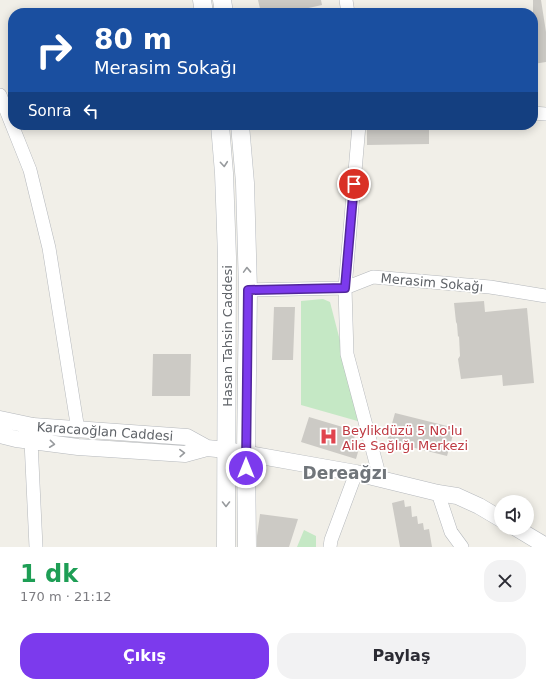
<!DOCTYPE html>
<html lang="tr">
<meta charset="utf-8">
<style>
body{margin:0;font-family:"DejaVu Sans",sans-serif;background:#f2f2f3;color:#2b2b33;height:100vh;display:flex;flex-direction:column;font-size:15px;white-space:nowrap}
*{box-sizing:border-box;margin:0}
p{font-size:13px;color:#7c7c81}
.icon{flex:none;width:22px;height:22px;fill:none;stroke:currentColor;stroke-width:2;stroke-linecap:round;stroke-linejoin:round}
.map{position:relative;height:547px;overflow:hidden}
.panel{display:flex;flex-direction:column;background:#fff;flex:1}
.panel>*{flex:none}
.top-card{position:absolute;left:8px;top:8px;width:530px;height:122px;border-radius:16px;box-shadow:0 2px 10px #0003;background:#1a4fa0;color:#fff;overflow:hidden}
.tools{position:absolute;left:494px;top:495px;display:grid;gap:8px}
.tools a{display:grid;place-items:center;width:40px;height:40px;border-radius:50%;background:#fff;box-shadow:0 2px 10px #0003;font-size:20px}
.pin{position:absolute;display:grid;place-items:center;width:34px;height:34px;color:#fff;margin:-17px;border:2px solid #fff;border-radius:50%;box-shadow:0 1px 4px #0007}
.me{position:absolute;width:44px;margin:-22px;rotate:0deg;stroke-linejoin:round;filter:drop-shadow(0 0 3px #0008)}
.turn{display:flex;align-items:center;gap:14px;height:84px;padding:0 20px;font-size:18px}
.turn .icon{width:52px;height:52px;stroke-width:2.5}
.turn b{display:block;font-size:28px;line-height:34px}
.then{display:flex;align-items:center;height:38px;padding:0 20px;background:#0003;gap:8px;font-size:15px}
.round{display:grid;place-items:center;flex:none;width:42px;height:42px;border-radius:16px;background:#f2f2f3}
.headline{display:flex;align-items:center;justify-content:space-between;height:68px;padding:0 20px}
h1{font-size:24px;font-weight:700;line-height:30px;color:#1e9e55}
.cta{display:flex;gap:8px;margin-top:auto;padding:8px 20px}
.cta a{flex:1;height:46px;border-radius:16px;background:#7c3aed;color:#fff;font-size:16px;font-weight:700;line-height:46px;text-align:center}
.cta a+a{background:#f2f2f3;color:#2b2b33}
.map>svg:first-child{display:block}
</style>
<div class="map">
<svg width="546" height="547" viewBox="0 0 546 547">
<rect width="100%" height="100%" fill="#f1efe8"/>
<path fill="#c5e8c5" d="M 323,299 L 330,302 L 361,422 L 301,405 L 301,301 Z
M 304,530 L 316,536 L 316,547 L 297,547 Z"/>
<path fill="#cccac5" d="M 258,0 L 321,0 L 322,5 L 286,13 L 261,13 Z
M 533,0 L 541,0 L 546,32 L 546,62 L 533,64 Z
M 367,125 L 429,125 L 429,144 L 367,145 Z
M 484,301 L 485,312 L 527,308 L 534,383 L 503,386 L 502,375 L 461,379 L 458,359 L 460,356 L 459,336 L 458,337 L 457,324 L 456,322 L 454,303 Z
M 274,307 L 295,307 L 293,360 L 272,360 Z
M 153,354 L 191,354 L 190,396 L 152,396 Z
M 395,413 L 455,428 L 447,456 L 387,441 Z
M 309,417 L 356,431 L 353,443 L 360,445 L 356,459 L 301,442 Z
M 404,500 L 405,507 L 411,506 L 412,517 L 417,516 L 418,524 L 423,523 L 424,530 L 429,529 L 432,547 L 400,547 L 392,503 Z
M 260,514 L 298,519 L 289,547 L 257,547 L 257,536 Z"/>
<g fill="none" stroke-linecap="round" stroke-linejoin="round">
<defs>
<path id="minor" d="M 346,0 L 348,13
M 0,95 L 30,170 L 49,248 L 78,430
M 533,113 L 546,114
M 359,125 L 345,288 L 347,354 L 380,478
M 248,290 L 345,288 L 373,277 L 490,287 L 546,296
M 31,441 L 36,547
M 438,493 L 451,532 L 462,547
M 330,547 L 331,540 L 356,473"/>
<path id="tertiary" d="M 0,419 L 33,426 L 187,437 L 207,448 L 226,450 L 356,473 L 438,493 L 457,496 L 479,506 L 501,519
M 0,435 L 16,439 L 78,447 L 185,454 L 207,448
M 516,528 L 546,546"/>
<path id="secondary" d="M 202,0 L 204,13
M 222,0 L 224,13
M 220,125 L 224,173 L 227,257 L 226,547
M 240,125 L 245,183 L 248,290 L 246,454 L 247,547"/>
</defs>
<use href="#minor" stroke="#b5b8bc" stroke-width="14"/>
<use href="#tertiary" stroke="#b5b8bc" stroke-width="17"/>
<use href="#secondary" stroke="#b6babf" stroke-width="19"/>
<use href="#minor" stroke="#fff" stroke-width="13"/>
<use href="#tertiary" stroke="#fff" stroke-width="16"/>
<use href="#secondary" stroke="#fff" stroke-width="18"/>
</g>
<defs><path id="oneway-chevron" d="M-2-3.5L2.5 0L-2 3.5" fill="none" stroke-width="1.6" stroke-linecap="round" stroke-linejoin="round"/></defs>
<g stroke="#979a9d">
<use href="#oneway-chevron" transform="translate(224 164) rotate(85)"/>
<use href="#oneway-chevron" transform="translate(247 270) rotate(-92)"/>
<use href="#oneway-chevron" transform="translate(52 444) rotate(6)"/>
<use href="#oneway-chevron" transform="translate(182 453) rotate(-2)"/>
<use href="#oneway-chevron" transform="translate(226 504) rotate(90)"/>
</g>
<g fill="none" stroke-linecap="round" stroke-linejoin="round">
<defs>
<path id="route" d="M 246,468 L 248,290 L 345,288 L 354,184"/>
</defs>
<use href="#route" stroke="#51269a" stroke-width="10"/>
<use href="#route" stroke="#7c3aed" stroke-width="7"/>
</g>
<defs>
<symbol id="hospital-bare" viewBox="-9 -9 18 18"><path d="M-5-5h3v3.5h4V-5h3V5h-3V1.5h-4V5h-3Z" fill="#e0444e" stroke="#fff" stroke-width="2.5" paint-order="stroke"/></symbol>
</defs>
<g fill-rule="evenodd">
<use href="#hospital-bare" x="316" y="424" width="25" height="25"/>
</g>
<g text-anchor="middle" stroke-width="3.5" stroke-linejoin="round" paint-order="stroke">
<g font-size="13" fill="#5f6368" stroke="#fff">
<text transform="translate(432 282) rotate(5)" y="5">Merasim Sokağı</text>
<text transform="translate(227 336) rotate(-90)" y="5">Hasan Tahsin Caddesi</text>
<text transform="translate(105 431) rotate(4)" y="5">Karacaoğlan Caddesi</text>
</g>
<g font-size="13" fill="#be3a42" stroke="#fff" text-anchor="start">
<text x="342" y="435">Beylikdüzü 5 No'lu<tspan x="342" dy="15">Aile Sağlığı Merkezi</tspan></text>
</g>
<g font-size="17" font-weight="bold" fill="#70757a" stroke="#fff">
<text x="345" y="479">Dereağzı</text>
</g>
</g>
</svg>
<div class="tools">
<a><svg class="icon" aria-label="sound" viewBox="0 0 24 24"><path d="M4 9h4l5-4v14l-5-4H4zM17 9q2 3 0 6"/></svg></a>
</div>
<div class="pin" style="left:354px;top:184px;background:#d93025"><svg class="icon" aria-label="arrive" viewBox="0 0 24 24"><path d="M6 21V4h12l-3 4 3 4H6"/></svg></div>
<svg class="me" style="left:246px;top:468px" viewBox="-20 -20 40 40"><circle r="17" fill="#7c3aed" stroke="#fff" stroke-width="3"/><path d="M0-11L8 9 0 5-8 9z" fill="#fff"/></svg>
<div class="top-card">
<div class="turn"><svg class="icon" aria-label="right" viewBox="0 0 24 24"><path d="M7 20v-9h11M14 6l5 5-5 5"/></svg><div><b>80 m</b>Merasim Sokağı</div></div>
<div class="then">Sonra<svg class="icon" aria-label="left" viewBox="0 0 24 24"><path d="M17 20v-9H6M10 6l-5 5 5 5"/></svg></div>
</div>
</div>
<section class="panel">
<div class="headline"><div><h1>1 dk</h1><p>170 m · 21:12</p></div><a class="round"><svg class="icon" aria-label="close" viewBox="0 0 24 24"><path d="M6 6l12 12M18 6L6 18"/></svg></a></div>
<div class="cta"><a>Çıkış</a><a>Paylaş</a></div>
</section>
